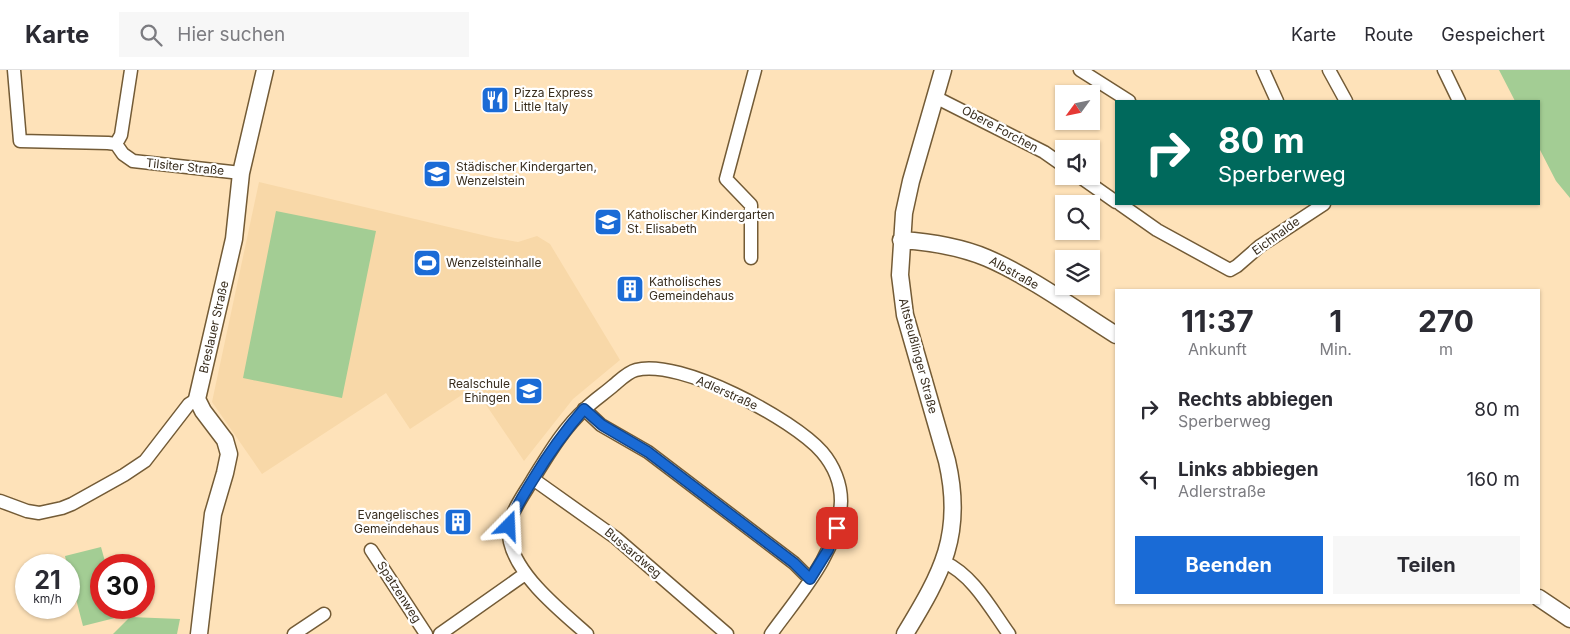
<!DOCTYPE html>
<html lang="de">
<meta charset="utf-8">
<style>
body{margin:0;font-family:Inter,sans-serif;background:#f7f7f7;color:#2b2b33;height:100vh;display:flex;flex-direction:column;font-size:19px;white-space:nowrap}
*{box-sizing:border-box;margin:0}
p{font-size:16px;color:#7c7c81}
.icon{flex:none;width:28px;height:28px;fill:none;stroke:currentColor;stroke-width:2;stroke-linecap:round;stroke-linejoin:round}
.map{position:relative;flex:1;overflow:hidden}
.details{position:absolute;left:1115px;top:219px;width:425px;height:315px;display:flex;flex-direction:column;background:#fff;border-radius:0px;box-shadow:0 1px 4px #0004}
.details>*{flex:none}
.banner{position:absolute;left:1115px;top:30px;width:425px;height:105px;border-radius:0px;box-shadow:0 1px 4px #0004;background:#00695c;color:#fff;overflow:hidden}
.needle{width:32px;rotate:237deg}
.fabs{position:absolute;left:1055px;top:15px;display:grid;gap:10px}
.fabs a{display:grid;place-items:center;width:45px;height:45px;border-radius:0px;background:#fff;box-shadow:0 1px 4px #0004;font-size:25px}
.speed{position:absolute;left:15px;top:484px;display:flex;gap:10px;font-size:25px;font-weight:700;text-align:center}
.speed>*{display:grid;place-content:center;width:65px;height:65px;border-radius:50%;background:#fff;box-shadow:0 1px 4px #0004;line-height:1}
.speed small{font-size:12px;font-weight:400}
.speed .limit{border:8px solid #d22;background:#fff;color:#111}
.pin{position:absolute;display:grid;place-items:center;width:42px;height:42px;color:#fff;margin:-21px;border-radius:10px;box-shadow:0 2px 8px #0006}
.me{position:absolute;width:55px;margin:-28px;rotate:21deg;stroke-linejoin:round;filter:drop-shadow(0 0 4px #0008)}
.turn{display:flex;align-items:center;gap:18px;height:105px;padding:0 20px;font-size:22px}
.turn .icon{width:65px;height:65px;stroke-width:2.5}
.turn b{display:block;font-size:35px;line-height:42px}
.eta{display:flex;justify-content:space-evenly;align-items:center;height:85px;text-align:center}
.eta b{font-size:30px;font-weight:700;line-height:35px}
.primary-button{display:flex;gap:10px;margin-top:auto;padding:10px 20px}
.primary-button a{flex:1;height:58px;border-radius:0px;background:#1a6bd6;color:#fff;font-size:20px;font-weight:700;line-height:58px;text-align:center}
.primary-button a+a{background:#f7f7f7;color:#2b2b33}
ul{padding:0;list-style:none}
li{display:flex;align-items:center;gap:15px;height:70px;padding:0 20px}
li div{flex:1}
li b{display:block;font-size:19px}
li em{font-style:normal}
header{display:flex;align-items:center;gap:30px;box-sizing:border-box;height:70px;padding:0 25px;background:#fff;border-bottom:1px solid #e1e1e2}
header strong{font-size:24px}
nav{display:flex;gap:28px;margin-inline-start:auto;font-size:18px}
.search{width:350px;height:45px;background:#f7f7f7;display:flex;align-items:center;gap:12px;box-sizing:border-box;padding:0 18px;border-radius:0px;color:#7c7c81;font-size:19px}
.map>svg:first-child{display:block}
</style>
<header>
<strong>Karte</strong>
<div class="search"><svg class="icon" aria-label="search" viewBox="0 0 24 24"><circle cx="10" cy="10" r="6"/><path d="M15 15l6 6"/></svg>Hier suchen</div>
<nav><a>Karte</a><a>Route</a><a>Gespeichert</a></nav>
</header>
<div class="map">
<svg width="1570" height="564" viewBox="0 0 1570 564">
<rect width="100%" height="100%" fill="#fee2b9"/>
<path fill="#f8d8a8" d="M 259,112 L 495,168 L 518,172 L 537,166 L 550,174 L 620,290 L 573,329 L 524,391 L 474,317 L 410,359 L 386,323 L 262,404 L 212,332 Z"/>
<path fill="#a3cd94" d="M 1499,0 L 1570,0 L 1570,128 L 1556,111 L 1539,78 L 1539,31 L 1515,31 Z
M 276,141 L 376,161 L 342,328 L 243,308 Z
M 101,477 L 106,495 L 101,495 L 101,538 L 117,538 L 119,547 L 83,556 L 69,502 L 69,495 L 67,495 L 65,486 Z
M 130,547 L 180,549 L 177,564 L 113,564 Z"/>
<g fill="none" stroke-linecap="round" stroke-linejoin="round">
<defs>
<path id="minor" d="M 14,0 L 20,71 L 108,73 L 116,74 L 123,84 L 133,91 L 241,103
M 1080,0 L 1129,31
M 1263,0 L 1277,31
M 1329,0 L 1346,31
M 1444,0 L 1459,31
M 935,27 L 1044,82 L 1064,96
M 116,74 L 121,65 L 131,0
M 1079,106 L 1116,132
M 1120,134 L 1157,160 L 1230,200 L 1237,196 L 1260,176 L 1324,134
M 751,188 L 751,135 L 726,109 L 755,0
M 584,339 L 601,355 L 648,382 L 794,493 L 810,509
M 533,409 L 616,468 L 727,564
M 0,431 L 27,441 L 39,443 L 62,438 L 72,434 L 124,405 L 145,391 L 189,334 L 197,329
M 371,480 L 426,564
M 944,492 C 973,505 991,539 1009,564
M 294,564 L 324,544
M 440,564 L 525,504
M 587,564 C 561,541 518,507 510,472 C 508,463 509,454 512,446 C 517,433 526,421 533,409 C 548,385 563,359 585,339 C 594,330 605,323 614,315 C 620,310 628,302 636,300 C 680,288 793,349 822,382 C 834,396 841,414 841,431 C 839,482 799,525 771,564"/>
<path id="tertiary" d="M 901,170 C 930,172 961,177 987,188 C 1031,207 1076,240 1116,265
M 1539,528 L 1570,549
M 199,564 L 213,444 L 225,403 L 229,384 L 225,370 L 203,341 L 197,329 L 234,169 L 241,103 L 265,0
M 905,564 C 942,503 964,464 947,391 L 905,245 L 900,205 L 904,143 L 911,111 L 943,0"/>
</defs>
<use href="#minor" stroke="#735b36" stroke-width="15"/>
<use href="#tertiary" stroke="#735b36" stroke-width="19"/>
<use href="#minor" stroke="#fff" stroke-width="12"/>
<use href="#tertiary" stroke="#fff" stroke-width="16"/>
</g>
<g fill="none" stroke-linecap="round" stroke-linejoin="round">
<defs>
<path id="route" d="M 509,456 C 515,438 524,424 534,408 C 549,383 565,361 584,339 L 602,355 L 648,382 L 794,493 L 810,509 L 828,480 L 837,458"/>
</defs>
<use href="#route" stroke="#11468b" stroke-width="12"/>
<use href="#route" stroke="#1a6bd6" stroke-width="9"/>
</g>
<defs>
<symbol id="restaurant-square" viewBox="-11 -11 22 22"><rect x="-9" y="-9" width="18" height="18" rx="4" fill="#1a6bd6" stroke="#fff"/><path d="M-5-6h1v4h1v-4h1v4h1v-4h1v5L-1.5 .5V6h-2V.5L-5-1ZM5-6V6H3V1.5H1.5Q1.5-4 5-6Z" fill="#fff"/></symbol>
<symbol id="school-square" viewBox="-11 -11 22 22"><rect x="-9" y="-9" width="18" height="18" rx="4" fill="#1a6bd6" stroke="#fff"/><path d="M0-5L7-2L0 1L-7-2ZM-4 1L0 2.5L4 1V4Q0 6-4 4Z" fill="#fff"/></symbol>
<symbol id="stadium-square" viewBox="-11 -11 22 22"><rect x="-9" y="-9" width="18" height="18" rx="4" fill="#1a6bd6" stroke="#fff"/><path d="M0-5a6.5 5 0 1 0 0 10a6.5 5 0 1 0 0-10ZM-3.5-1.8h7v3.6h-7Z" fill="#fff"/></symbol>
<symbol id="building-square" viewBox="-11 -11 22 22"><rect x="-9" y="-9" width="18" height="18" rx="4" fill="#1a6bd6" stroke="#fff"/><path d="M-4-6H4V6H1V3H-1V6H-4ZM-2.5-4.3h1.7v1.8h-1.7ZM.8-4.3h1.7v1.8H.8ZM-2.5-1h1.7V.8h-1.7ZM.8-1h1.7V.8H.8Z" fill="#fff"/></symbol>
</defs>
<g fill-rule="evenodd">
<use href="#restaurant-square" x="479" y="14" width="32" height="32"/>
<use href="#school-square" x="421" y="88" width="32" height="32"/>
<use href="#school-square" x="592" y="136" width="32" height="32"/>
<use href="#stadium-square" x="411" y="177" width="32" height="32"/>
<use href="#building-square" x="614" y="203" width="32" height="32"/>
<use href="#school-square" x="513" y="305" width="32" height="32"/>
<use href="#building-square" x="442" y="436" width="32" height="32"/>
</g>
<g text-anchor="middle" stroke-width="4.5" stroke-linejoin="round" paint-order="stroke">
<g font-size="12" fill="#382d1e" stroke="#fff" text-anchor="start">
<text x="514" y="27">Pizza Express<tspan x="514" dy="14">Little Italy</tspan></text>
<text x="456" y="101">Städischer Kindergarten,<tspan x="456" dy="14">Wenzelstein</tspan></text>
<text x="627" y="149">Katholischer Kindergarten<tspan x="627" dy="14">St. Elisabeth</tspan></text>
<text x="446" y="197">Wenzelsteinhalle</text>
<text x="649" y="216">Katholisches<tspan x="649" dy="14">Gemeindehaus</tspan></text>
<text x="510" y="318" text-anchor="end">Realschule<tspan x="510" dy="14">Ehingen</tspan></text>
<text x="439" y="449" text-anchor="end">Evangelisches<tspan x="439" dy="14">Gemeindehaus</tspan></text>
</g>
<g font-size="12" fill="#382d1e" stroke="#fff">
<text transform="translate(1000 59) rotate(28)" y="4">Obere Forchen</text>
<text transform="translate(185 97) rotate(6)" y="4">Tilsiter Straße</text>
<text transform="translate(1276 166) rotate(-36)" y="4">Eichhalde</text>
<text transform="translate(1014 203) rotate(29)" y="4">Albstraße</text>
<text transform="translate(214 257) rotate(-77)" y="4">Breslauer Straße</text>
<text transform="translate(918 286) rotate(75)" y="4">Altsteußlinger Straße</text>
<text transform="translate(727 323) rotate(24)" y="4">Adlerstraße</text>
<text transform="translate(633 483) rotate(40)" y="4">Bussardweg</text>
<text transform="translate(399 522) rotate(57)" y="4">Spatzenweg</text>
</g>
</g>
</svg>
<div class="fabs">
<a><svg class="needle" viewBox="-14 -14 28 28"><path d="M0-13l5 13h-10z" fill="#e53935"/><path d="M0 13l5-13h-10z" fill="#7c7c81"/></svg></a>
<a><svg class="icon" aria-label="sound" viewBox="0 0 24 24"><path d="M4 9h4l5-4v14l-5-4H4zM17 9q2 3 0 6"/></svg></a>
<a><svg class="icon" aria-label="search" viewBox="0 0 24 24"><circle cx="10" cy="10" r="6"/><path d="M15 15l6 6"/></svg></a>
<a><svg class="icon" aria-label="layers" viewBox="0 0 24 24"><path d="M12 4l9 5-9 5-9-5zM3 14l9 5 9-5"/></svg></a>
</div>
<div class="speed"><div>21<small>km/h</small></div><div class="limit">30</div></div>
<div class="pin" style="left:837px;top:458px;background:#d93025"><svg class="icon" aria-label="arrive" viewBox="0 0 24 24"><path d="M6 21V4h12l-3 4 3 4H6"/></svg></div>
<svg class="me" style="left:509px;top:456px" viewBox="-20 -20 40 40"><path d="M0-17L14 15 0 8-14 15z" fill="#1a6bd6" stroke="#fff" stroke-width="4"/></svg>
<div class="banner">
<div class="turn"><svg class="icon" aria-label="right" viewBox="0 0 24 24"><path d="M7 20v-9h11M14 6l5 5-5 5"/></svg><div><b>80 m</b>Sperberweg</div></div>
</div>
<section class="details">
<div class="eta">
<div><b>11:37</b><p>Ankunft</p></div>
<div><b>1</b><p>Min.</p></div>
<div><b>270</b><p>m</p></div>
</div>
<ul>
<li><svg class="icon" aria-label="right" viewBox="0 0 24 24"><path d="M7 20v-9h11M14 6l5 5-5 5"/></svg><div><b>Rechts abbiegen</b><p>Sperberweg</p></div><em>80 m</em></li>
<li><svg class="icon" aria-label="left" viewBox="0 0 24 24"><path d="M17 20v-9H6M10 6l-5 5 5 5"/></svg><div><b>Links abbiegen</b><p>Adlerstraße</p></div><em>160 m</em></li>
</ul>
<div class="primary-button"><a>Beenden</a><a>Teilen</a></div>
</section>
</div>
